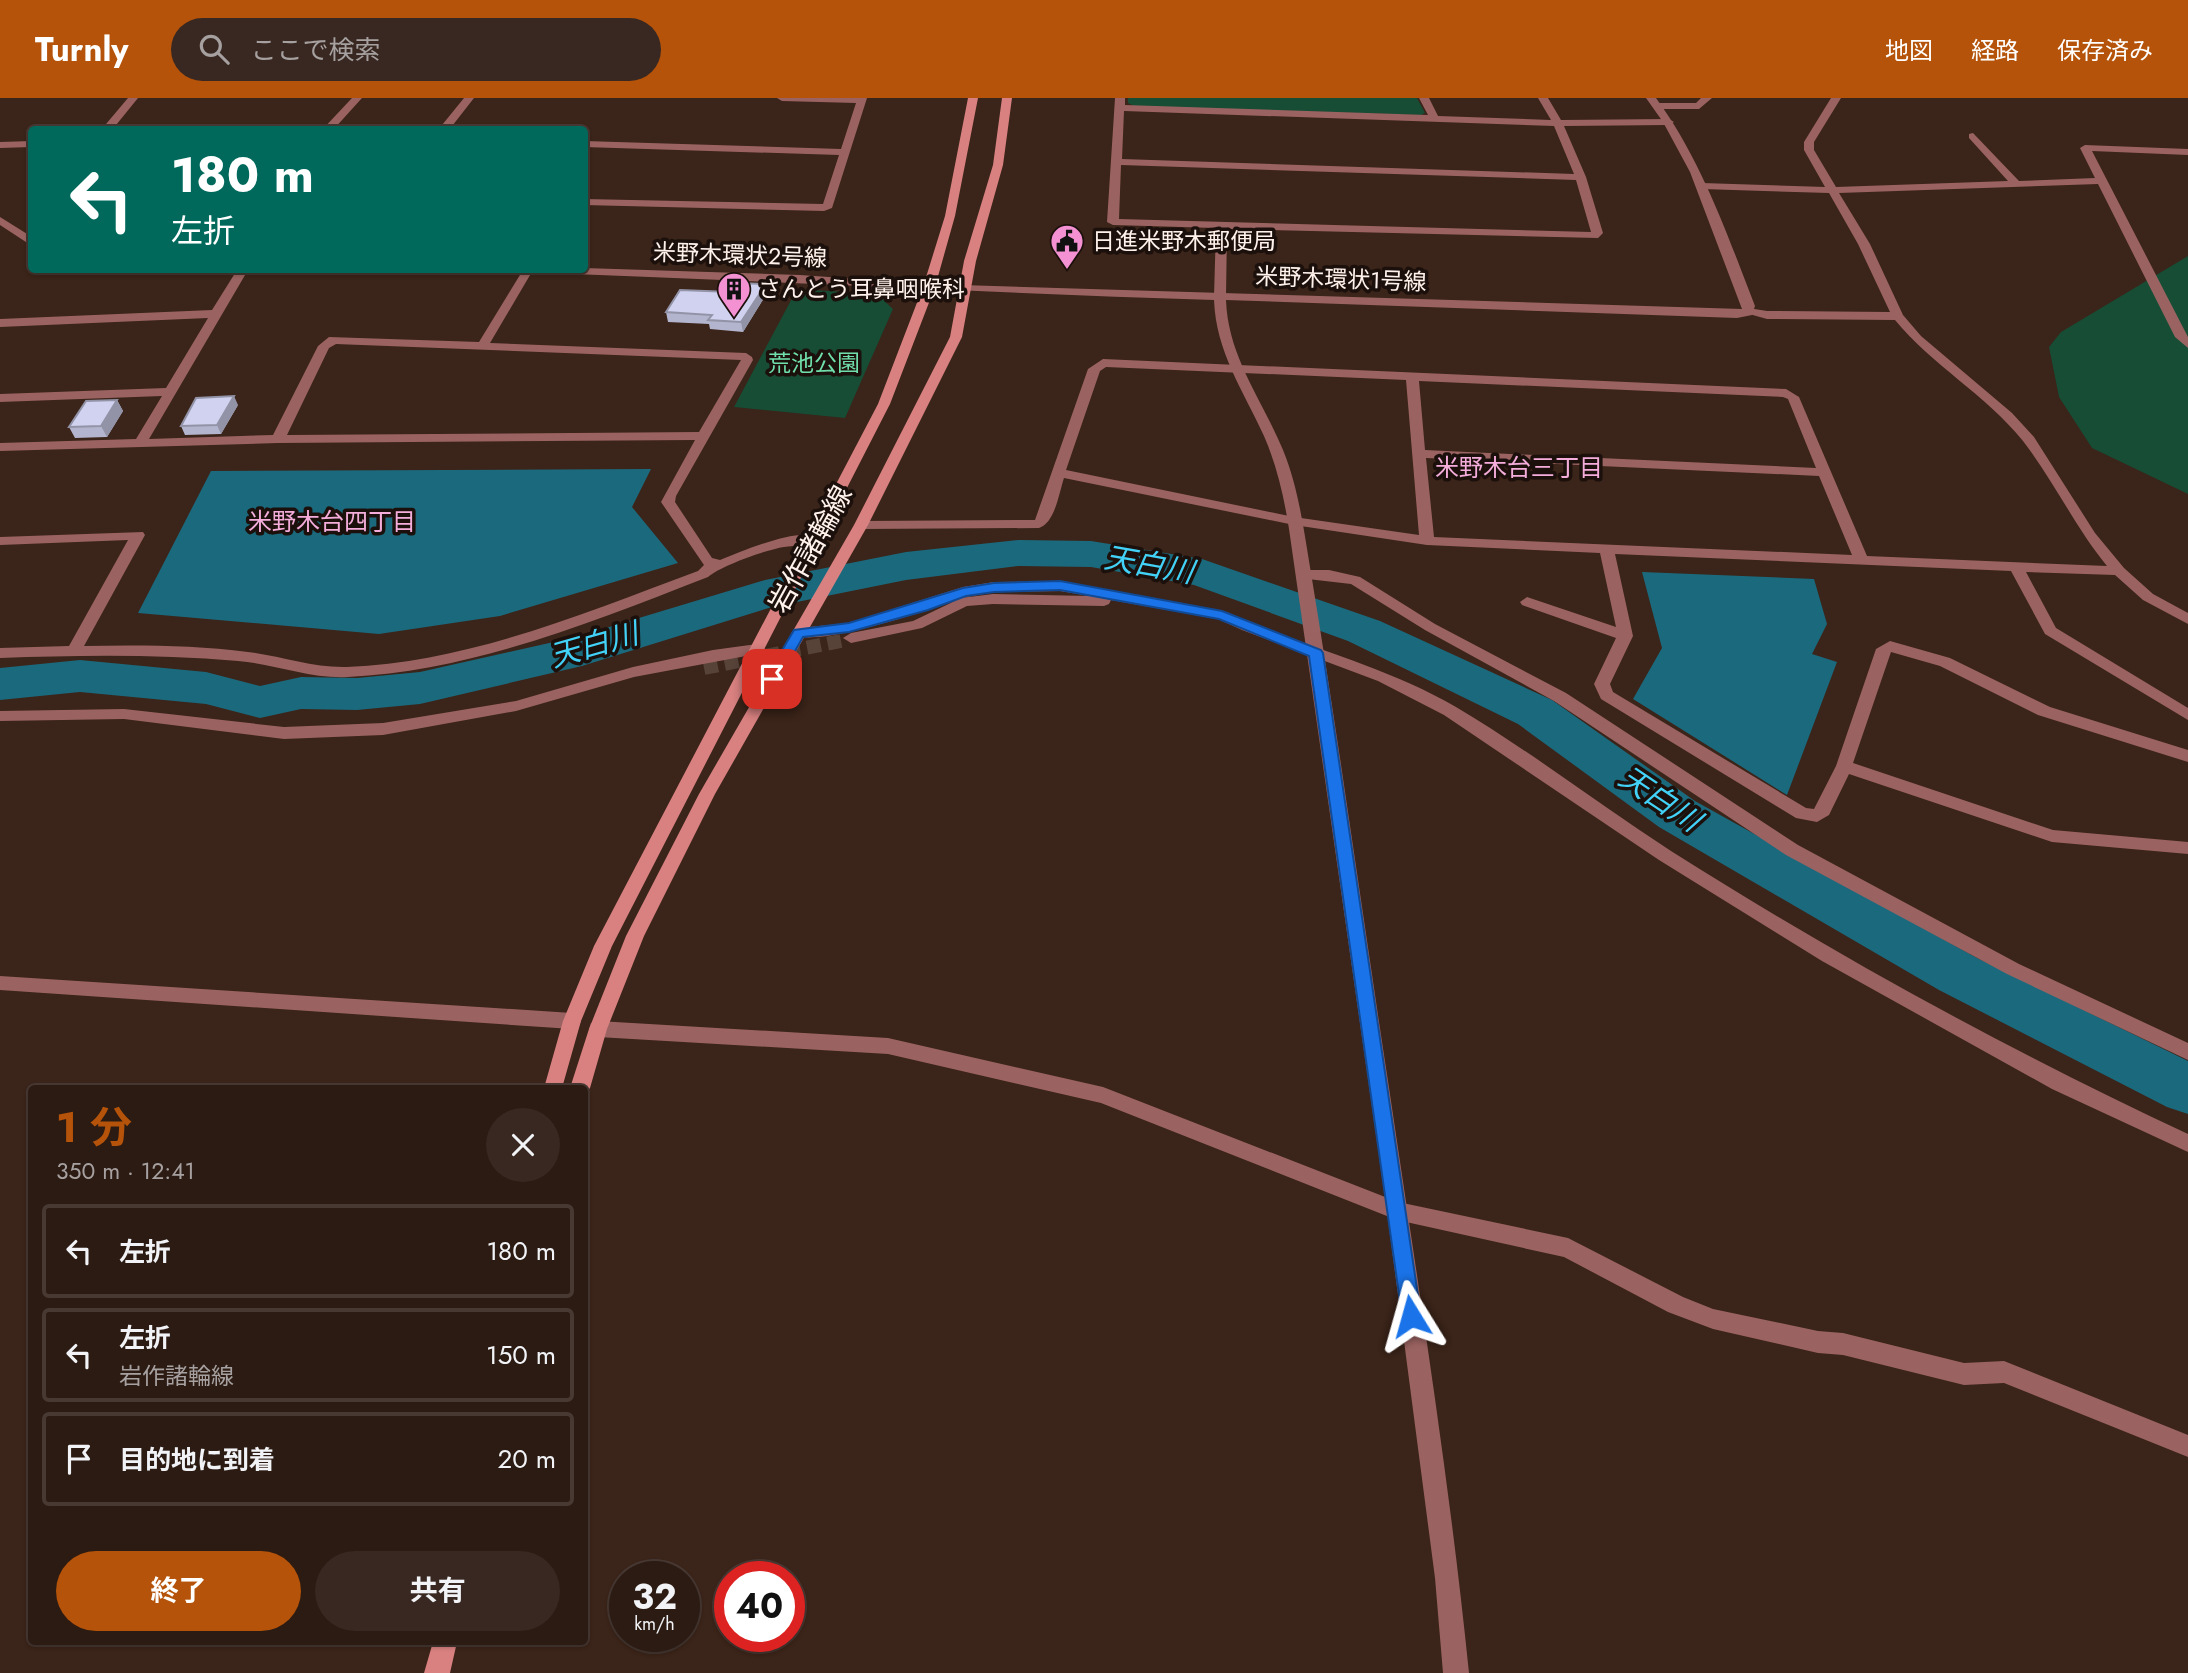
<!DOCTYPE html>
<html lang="ja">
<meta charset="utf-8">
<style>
body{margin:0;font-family:Jost,"Noto Sans JP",sans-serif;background:#382821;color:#f1f3f6;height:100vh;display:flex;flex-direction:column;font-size:26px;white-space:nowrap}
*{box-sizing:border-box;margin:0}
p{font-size:23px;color:#a6a1a0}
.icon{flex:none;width:38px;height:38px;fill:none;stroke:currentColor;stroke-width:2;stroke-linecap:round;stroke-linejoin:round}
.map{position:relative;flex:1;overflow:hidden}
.drawer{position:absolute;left:28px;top:987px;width:560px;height:560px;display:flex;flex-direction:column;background:#2c1b13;border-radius:7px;box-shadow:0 2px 5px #0004,0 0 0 2px #483933}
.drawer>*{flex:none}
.hud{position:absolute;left:28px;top:28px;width:560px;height:147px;border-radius:7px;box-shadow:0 2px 5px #0004,0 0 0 2px #483933;background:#00695c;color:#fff;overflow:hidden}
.speed{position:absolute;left:609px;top:1463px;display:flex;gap:14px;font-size:35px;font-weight:700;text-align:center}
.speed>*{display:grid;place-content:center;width:91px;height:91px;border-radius:50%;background:#2c1b13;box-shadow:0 2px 5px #0004,0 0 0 2px #483933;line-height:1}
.speed small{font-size:18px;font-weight:400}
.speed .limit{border:10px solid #d22;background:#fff;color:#111}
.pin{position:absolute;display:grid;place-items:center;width:60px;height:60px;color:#fff;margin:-30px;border-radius:14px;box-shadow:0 4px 10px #0006}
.me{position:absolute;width:77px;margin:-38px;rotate:352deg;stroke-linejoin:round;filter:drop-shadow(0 0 5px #0008)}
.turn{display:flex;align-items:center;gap:24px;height:147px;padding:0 28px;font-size:32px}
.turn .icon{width:91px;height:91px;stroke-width:2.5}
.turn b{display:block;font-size:49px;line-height:60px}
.round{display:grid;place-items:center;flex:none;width:74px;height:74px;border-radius:37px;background:#382821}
.summary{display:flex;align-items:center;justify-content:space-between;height:119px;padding:0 28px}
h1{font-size:42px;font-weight:700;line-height:52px;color:#b45309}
.action{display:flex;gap:14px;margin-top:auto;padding:14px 28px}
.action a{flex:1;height:80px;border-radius:42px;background:#b45309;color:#fff;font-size:28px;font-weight:700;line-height:80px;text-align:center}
.action a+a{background:#382821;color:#f1f3f6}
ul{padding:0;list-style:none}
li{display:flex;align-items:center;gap:21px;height:94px;margin:0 14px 10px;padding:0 14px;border:4px solid #483933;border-radius:7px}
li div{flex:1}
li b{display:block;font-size:26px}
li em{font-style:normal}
header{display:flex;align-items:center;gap:42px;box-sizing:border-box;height:98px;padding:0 35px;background:#b45309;color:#fff}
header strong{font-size:33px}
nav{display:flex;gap:38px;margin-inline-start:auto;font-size:24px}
.search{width:490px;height:63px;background:#382821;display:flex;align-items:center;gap:18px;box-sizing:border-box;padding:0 24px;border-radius:38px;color:#a6a1a0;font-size:26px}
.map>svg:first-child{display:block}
</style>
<header>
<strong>Turnly</strong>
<div class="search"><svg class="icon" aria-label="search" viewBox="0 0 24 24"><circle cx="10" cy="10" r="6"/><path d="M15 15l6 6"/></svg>ここで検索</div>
<nav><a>地図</a><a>経路</a><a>保存済み</a></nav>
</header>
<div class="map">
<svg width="2188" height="1575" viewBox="0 0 2188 1575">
<rect width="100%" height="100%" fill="#3b2419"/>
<path fill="#174c35" d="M 1128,0 L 1417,0 L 1425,15 L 1421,17 L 1134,8 L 1128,5 Z
M 2188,158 L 2188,396 L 2092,350 L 2059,299 L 2049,249 L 2061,234 Z
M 797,191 L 877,196 L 893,211 L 845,320 L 734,309 Z"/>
<path fill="#1b697d" d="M 651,371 L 632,409 L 678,465 L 500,518 L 379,536 L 138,515 L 211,373 Z
M 1642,474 L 1814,481 L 1827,526 L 1812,556 L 1837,564 L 1787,697 L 1633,601 L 1662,550 Z"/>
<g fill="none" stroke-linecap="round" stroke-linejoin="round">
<path fill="#1b697d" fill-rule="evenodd" d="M 1019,442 L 1091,443 L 1202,461 L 1380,523 L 1552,602 L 1695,703 L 1977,860 L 2188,963 L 2188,1016 L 2167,1009 L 1939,892 L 1659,729 L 1518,626 L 1348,543 L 1194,487 L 1091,469 L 1019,468 L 906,482 L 772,509 L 582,568 L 420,606 L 357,612 L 301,611 L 260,620 L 206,606 L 80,594 L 0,602 L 0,570 L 80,562 L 206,574 L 260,588 L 301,579 L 357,580 L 420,574 L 576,539 L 765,482 L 906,454 Z"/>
<path stroke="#584339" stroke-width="14" stroke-dasharray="14 7" stroke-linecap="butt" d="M 704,570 L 841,543"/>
<path fill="#9a6361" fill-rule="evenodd" d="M 128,0 L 138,0 L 112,32 L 101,32 Z
M 464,0 L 474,0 L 449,32 L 438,32 Z
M 777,0 L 867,0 L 832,110 L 824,113 L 584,107 L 584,101 L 823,106 L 839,57 L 584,49 L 584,43 L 841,51 L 856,5 L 782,3 Z
M 1115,0 L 1125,0 L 1125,7 L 1428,17 L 1419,0 L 1429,0 L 1438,18 L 1551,22 L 1538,0 L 1548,0 L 1561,22 L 1669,21 L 1674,24 L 1669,27 L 1564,28 L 1586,79 L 1603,135 L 1598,140 L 1227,131 L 1226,198 L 1220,202 L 1214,198 L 1216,130 L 1113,127 L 1107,124 ZM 1124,13 L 1554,28 L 1574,76 L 1122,61 ZM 1121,67 L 1576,82 L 1591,134 L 1119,121 Z
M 1701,0 L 1712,0 L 1699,11 L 1658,11 L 1653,8 L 1658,5 L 1696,5 Z
M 1831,0 L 1841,0 L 1814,44 L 1814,52 L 1836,89 L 2008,83 L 1969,40 L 1969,36 L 1973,35 L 2019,83 L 2095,80 L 2080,50 L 2085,47 L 2188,51 L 2188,57 L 2092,53 L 2188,239 L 2188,250 L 2175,239 L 2098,86 L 1839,95 L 1870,146 L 1903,217 L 1921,238 L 2012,315 L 2034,339 L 2095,435 L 2124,470 L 2153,496 L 2188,515 L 2188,526 L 2143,502 L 2115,477 L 2026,474 L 2056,530 L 2188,610 L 2188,622 L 2045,536 L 2011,473 L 1615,456 L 1633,538 L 1610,586 L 1613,594 L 1806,710 L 1814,711 L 1836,668 L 1876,551 L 1890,543 L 1950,560 L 2050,609 L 2188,652 L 2188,664 L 2038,617 L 1940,568 L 1891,554 L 1853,665 L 2053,732 L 2188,744 L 2188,756 L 2052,744 L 1849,676 L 1829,717 L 1817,724 L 1796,720 L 1601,601 L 1594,586 L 1616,540 L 1522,507 L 1520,504 L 1527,499 L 1616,529 L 1600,455 L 1427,447 L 1294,427 L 1064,380 C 1059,395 1055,425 1039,430 L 861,431 L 854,427 L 861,423 L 1035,422 L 1088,271 L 1103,261 L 1786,291 L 1799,299 L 1867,458 L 2107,468 C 2075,429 2054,383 2023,343 C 1986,297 1932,267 1895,222 L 1767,221 L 1742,214 L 1748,210 L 1767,213 L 1890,214 L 1858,146 L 1829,95 L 1702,91 L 1697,88 L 1702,85 L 1825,89 L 1804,52 L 1804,44 ZM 1106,269 L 1406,282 L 1419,437 L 1294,419 L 1066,372 L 1100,273 ZM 1419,283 L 1783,299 L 1788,301 L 1816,370 L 1425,352 ZM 1426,360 L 1819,378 L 1852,457 L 1434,439 Z
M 32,43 L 32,49 L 0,50 L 0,44 Z
M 0,119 L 32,139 L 32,148 L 0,127 Z
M 61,172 L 116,172 L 110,175 L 67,175 Z
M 237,172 L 248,172 L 149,341 L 273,337 L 318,248 L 329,239 L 479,244 L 523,172 L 533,172 L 490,245 L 746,255 L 752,259 L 753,262 L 676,398 L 675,404 L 712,460 L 720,462 C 740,454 804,426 820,441 C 812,449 795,447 784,449 C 765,452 721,468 708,479 C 592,524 473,573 348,579 C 310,581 275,566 238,563 C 159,556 79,557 0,560 L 0,550 L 69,548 L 128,442 L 0,447 L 0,439 L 143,434 L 145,437 L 84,548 C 138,547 194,547 248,554 C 281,558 313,570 347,569 C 469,564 585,515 698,473 L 704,467 L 661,404 L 695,342 L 278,345 L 0,353 L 0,345 L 136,341 L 162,298 L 0,304 L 0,296 L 166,290 L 208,220 L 0,229 L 0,221 L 212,212 ZM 336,246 L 741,262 L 699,334 L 287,337 L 329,250 Z
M 1304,472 L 1329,472 L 1360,479 L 1435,526 L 1566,595 L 1798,747 L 2019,866 L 2188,945 L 2188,962 L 2007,876 L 1786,757 L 1554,603 L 1425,532 L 1351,486 L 1299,480 L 1297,477 Z
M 1060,483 L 1227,514 C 1302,549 1384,567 1456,609 C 1530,653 1599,706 1671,753 C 1837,858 2010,953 2188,1036 L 2188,1054 L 2052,991 L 1822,863 L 1659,762 L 1444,617 L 1378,583 L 1242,532 L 1218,521 L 1111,502 L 1109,506 L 1104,508 L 993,506 L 967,508 L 922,530 L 851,545 L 843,540 L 851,535 L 913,523 L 957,502 C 932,511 808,553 791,535 L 799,530 L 849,525 L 963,489 L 994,484 ZM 1060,493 L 1090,498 L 993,496 L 961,500 L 994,494 Z
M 757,546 L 762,547 L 765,551 L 762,555 L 634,579 L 516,613 L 383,637 L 284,641 L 124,621 L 0,623 L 0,613 L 124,611 L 284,629 L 383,625 L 516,603 L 633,569 L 713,552 Z
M 0,878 L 572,915 L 579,918 L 581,923 L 579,928 L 572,931 L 0,892 Z
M 598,923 L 888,940 L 1103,989 L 1398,1104 L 1568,1140 L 1683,1199 L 1713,1211 L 1818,1233 L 1843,1235 L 1964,1265 L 2004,1263 L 2188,1337 L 2188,1359 L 2004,1285 L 1964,1287 L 1843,1257 L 1818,1255 L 1713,1231 L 1668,1214 L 1564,1159 L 1397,1122 L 1101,1005 L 888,956 L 598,939 L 591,937 L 589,931 L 591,925 Z"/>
<path fill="#9a6361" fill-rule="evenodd" d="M 352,0 L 362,0 L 333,32 L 322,32 Z
M 1646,0 L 1656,0 C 1702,63 1727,136 1755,208 L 1752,217 L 1737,220 L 1226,202 C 1228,259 1262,301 1283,352 C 1299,391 1304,434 1311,475 C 1339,644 1362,814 1388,983 C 1417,1180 1449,1377 1469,1575 L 1443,1575 L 1435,1480 L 1387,1113 L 1289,431 C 1284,399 1277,368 1264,338 C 1243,292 1216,254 1214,202 C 992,195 770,183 548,175 L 542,172 L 584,170 L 800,177 L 929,186 L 1742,211 L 1690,74 L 1663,24 Z"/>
<path fill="#d88180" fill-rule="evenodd" d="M 968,0 L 978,0 L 955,118 L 935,189 L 890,306 L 612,848 L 581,923 L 562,990 L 544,990 L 563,923 L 594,848 L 878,306 L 923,189 L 945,118 Z
M 1002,0 L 1012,0 L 1003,67 L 976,163 L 962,239 L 868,427 L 715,696 L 644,838 L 607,931 L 590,990 L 584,997 L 584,990 L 570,990 L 589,931 L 626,838 L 699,696 L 854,427 L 950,239 L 964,163 L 993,67 Z
M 433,1544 L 457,1544 L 450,1575 L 424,1575 Z"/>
</g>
<path fill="#b3b5ce" d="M 767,195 L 743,234 L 710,231 L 709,226 L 668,224 L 666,214 Z
M 117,302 L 123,313 L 107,339 L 75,340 L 69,329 Z
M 238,307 L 221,336 L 185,337 L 181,328 Z"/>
<path fill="#9293a7" d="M 766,186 L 767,195 L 743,234 L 741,224 Z
M 234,298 L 238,307 L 221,336 L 217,327 Z
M 117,302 L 123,313 L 107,339 L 101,328 Z"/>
<path fill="#d0d2ef" stroke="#9293a7" stroke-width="2" d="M 737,185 L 766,186 L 741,224 L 708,222 L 712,217 L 666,214 L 680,192 L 731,194 Z
M 234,298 L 217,327 L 181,328 L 196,300 Z
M 117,302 L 101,328 L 69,329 L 86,303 Z"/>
<path fill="#1a73e8" stroke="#114b97" stroke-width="2" d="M 1060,483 L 1222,513 L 1321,552 L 1323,555 L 1421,1218 L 1418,1224 L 1411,1227 L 1404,1224 L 1402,1218 L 1309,558 L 1219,521 L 1060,492 L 994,494 L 966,498 L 928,512 L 849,534 L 803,539 L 777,585 L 772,586 L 765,581 L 794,532 L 849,525 L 963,490 L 994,485 Z"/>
<defs>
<symbol id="civic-pin" viewBox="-11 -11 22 30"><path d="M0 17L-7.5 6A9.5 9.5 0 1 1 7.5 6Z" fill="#f491d3" stroke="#1b100b"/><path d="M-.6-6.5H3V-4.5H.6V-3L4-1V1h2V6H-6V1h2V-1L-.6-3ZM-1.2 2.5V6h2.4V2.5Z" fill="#111"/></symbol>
<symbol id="building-pin" viewBox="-11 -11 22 30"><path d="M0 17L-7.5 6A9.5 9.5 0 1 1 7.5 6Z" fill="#f491d3" stroke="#1b100b"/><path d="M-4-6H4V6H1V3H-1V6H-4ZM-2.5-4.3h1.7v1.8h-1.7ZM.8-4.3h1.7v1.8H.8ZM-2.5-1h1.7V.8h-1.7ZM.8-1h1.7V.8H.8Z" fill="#111"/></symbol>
</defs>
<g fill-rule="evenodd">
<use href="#civic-pin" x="1048" y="124" width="38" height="52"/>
<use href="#building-pin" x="715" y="172" width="38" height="52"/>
</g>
<g text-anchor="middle" stroke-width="7" stroke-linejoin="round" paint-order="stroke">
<g font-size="23" fill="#fff2ec" stroke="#1b100b" text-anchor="start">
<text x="1092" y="151">日進米野木郵便局</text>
<text x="758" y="199">さんとう耳鼻咽喉科</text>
</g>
<g font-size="23" fill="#fff2ec" stroke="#1b100b">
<text transform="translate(740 157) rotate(2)" y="8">米野木環状2号線</text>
<text transform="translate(1341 181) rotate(2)" y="8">米野木環状1号線</text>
</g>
<g font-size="23" fill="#70dfab" stroke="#1b100b">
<text x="814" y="273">荒池公園</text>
</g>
<g font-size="24" fill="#f4addb" stroke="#1b100b">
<text x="1519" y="378">米野木台三丁目</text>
<text x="332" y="432">米野木台四丁目</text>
</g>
<g font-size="28" fill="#fff2ec" stroke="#1b100b">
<text transform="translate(810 451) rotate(-61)" y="10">岩作諸輪線</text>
</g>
<g font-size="30" font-style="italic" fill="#43d2f7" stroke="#1b100b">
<text transform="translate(1149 467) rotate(10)" y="10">天白川</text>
<text transform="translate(594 547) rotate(-16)" y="10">天白川</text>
<text transform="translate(1660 701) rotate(34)" y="10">天白川</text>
</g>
</g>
</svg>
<div class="speed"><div>32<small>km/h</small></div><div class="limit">40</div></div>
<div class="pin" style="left:772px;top:581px;background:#d93025"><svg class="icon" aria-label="arrive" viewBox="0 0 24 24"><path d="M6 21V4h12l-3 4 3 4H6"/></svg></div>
<svg class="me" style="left:1411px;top:1218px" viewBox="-20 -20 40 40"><path d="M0-17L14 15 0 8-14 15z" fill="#1a73e8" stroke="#fff" stroke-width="4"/></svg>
<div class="hud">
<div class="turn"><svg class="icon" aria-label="left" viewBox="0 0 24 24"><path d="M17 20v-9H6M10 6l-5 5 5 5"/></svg><div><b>180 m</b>左折</div></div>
</div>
<section class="drawer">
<div class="summary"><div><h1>1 分</h1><p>350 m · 12:41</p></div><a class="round"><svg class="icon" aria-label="close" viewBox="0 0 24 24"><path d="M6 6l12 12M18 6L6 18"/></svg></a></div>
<ul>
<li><svg class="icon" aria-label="left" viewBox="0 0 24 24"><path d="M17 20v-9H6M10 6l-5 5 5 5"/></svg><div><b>左折</b></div><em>180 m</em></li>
<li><svg class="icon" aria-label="left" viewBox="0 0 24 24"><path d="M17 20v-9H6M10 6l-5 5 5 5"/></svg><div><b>左折</b><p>岩作諸輪線</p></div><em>150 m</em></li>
<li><svg class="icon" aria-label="arrive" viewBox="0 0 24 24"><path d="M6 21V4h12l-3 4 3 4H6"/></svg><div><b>目的地に到着</b></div><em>20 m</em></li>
</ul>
<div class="action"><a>終了</a><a>共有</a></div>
</section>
</div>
